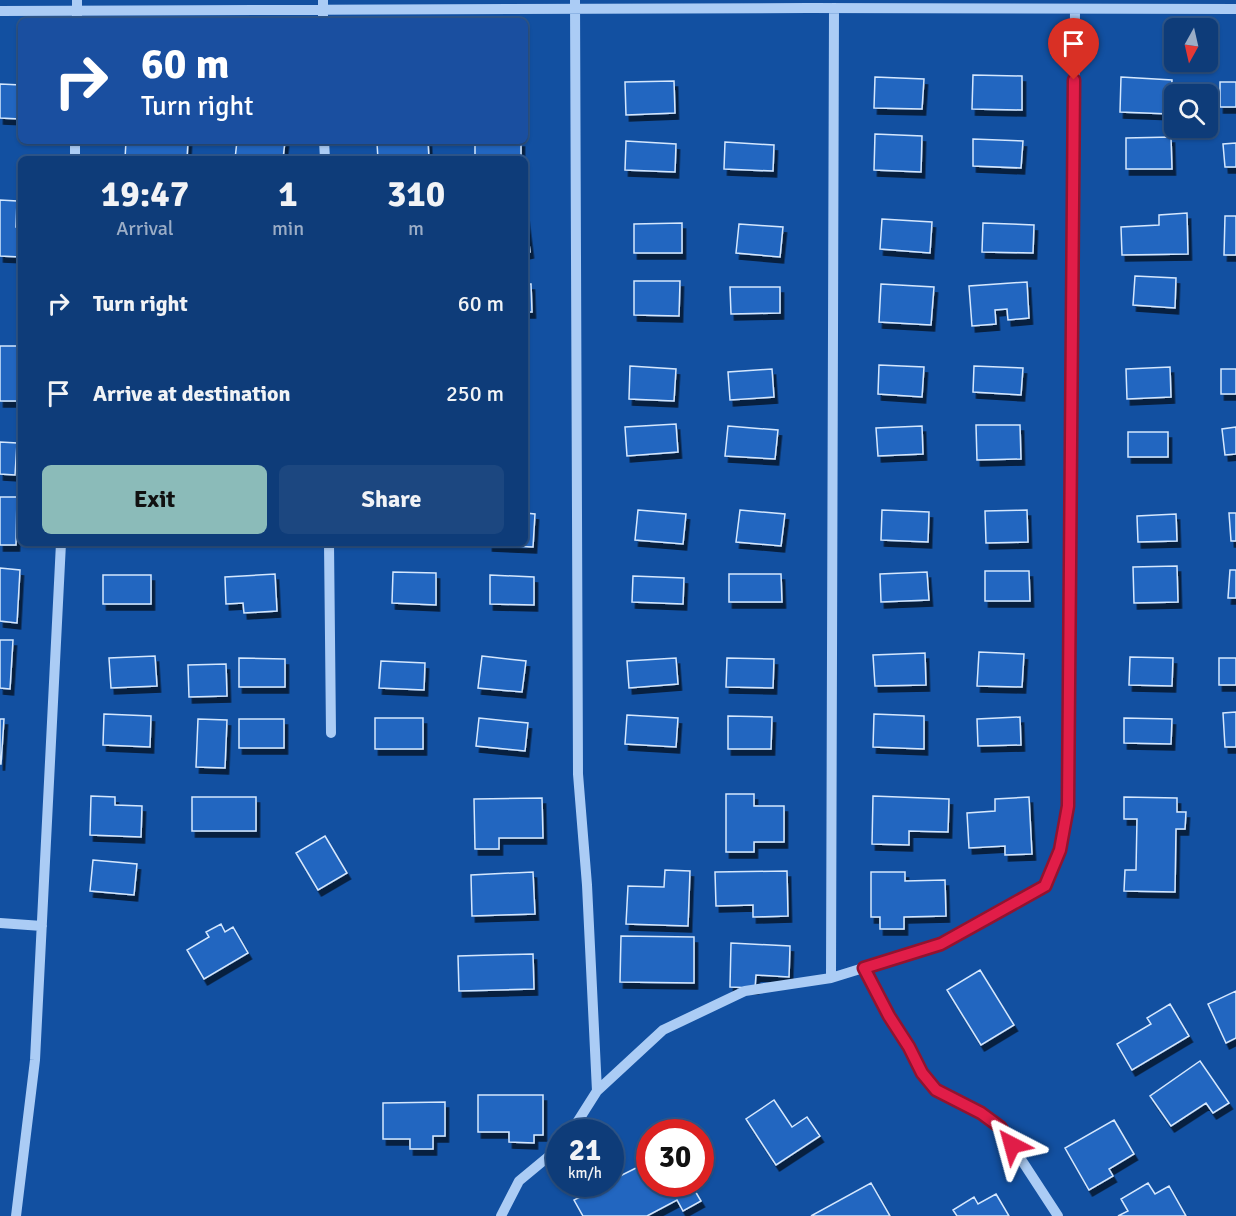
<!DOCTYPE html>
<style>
body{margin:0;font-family:Signika,sans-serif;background:#1c4780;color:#f1f3f6;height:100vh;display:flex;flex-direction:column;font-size:22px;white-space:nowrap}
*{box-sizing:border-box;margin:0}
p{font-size:20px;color:#9badc6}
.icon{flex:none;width:33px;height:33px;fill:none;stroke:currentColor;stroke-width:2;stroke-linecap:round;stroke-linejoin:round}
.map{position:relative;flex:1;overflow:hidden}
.side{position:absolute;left:18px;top:156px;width:510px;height:390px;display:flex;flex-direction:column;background:#0e3c79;border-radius:9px;box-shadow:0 2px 4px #0004,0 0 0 2px #2e568a}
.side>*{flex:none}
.hud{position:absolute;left:18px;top:18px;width:510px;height:126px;border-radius:9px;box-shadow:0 2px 4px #0004,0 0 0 2px #2e568a;background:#1a4fa0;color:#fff;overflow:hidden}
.needle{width:39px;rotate:188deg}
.controls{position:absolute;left:1164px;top:18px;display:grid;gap:12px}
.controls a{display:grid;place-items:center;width:54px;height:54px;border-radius:9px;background:#0e3c79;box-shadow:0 2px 4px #0004,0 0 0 2px #2e568a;font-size:30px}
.speed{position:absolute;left:546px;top:1119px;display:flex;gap:12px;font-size:30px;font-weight:700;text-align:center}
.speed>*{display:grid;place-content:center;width:78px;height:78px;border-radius:50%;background:#0e3c79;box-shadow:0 2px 4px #0004,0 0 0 2px #2e568a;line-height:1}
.speed small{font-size:15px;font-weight:400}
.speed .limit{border:9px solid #d22;background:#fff;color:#111}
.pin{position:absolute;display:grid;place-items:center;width:51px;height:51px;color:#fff;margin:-62px -26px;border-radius:50% 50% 50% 0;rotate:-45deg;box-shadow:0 0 6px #0007}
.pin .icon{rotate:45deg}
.me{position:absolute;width:66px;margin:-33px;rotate:321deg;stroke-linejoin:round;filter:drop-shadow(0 0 4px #0008)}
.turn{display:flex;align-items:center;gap:21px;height:126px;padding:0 24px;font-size:27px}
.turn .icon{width:78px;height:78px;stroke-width:2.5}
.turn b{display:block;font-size:42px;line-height:51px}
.eta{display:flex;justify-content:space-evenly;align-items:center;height:102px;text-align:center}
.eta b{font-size:36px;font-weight:700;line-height:42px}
.button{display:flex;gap:12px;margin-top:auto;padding:12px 24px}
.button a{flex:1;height:69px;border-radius:9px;background:#8bbbb9;color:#111;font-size:24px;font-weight:700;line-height:69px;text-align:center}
.button a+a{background:#1c4780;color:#f1f3f6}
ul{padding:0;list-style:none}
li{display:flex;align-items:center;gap:18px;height:90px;padding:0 24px}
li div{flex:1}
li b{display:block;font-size:22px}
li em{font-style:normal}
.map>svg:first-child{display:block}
</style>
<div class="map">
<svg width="1236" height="1216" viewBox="0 0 1236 1216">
<defs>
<filter id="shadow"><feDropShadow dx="3.5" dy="6" stdDeviation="0" flood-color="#0009"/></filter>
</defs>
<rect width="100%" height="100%" fill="#1250a1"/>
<path fill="#2066c0" stroke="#d4e7fe" stroke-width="1.5" filter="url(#shadow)" d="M 973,75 L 1022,76 L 1022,110 L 972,109 Z
M 875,77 L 924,79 L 922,109 L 874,108 Z
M 1121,77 L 1172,80 L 1170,114 L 1120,112 Z
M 674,81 L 675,113 L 626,115 L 625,82 Z
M 1220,82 L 1236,82 L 1236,107 L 1220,107 Z
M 0,84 L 21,85 L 21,119 L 0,118 Z
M 875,134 L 922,136 L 921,172 L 874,170 Z
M 1171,137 L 1172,169 L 1126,169 L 1126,138 Z
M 973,139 L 1023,141 L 1021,168 L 973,166 Z
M 126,141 L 188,141 L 187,159 L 125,159 Z
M 237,141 L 285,141 L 283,159 L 235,159 Z
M 401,141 L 428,141 L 429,159 L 378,159 L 377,143 Z
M 521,141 L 521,159 L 475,159 L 475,142 Z
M 626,141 L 676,144 L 675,172 L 625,170 Z
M 725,142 L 774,145 L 773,171 L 724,169 Z
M 1236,143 L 1236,167 L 1225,167 L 1223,144 Z
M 0,200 L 17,201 L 16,227 L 21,227 L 21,257 L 0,256 Z
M 525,212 L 530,252 L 525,253 Z
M 1187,213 L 1188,254 L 1122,255 L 1121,227 L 1159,225 L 1159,215 Z
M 1225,216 L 1236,216 L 1236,255 L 1224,255 Z
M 882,219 L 932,222 L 930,253 L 880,249 Z
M 682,223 L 682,253 L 634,253 L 634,224 Z
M 983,223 L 1034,225 L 1033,253 L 982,252 Z
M 739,224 L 783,227 L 780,257 L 736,253 Z
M 1135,276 L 1176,278 L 1175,308 L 1133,305 Z
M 634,281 L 680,281 L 679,316 L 634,315 Z
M 1027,282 L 1029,318 L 1008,320 L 1007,309 L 995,310 L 996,324 L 972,326 L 969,286 Z
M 525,284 L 531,284 L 532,312 L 525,312 Z
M 881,284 L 934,287 L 931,325 L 879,322 Z
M 730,287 L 780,287 L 780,313 L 731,314 Z
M 0,346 L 21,346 L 21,401 L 0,401 Z
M 879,365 L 924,367 L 922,397 L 878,394 Z
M 630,366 L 676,369 L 674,401 L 629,399 Z
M 974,366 L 1023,368 L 1021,395 L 973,392 Z
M 1170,367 L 1171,397 L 1127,399 L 1126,369 Z
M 772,369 L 774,397 L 730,400 L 728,372 Z
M 1221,369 L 1236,369 L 1236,394 L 1221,394 Z
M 676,424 L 678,452 L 627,456 L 625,427 Z
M 976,425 L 1020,425 L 1021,459 L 977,460 Z
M 728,426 L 778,430 L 775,459 L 725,456 Z
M 922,426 L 923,454 L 878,456 L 876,428 Z
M 1236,427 L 1236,454 L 1225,455 L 1222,429 Z
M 1128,432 L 1168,432 L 1168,457 L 1128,457 Z
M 0,442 L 17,443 L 15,475 L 0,474 Z
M 0,497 L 17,497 L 16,545 L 0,545 Z
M 638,510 L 686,514 L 683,544 L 635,540 Z
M 740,510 L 785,514 L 781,546 L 736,542 Z
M 882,510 L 929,512 L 928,542 L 881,540 Z
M 1027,510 L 1028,542 L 986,543 L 985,511 Z
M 525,513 L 535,514 L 533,547 L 489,545 L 489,543 L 525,543 Z
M 1229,513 L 1236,513 L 1236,541 L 1231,541 Z
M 1176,514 L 1177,541 L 1138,542 L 1137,516 Z
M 1177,566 L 1178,602 L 1134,603 L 1133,567 Z
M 0,568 L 20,570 L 17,623 L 0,621 Z
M 1230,570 L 1236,570 L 1236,598 L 1228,598 Z
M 985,571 L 1029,571 L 1030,601 L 985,601 Z
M 393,572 L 436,573 L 436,605 L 392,603 Z
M 927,572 L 929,600 L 881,602 L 880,574 Z
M 275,574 L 277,611 L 244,613 L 243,603 L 226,604 L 225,577 Z
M 729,574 L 781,574 L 782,602 L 729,602 Z
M 103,575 L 151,575 L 151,604 L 103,604 Z
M 490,575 L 534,577 L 534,605 L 490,604 Z
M 633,576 L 684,578 L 683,604 L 632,602 Z
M 0,640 L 13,640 L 10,689 L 0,688 Z
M 979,652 L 1024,654 L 1022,687 L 977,686 Z
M 925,653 L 926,685 L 875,686 L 873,655 Z
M 155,656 L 157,686 L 111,688 L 109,658 Z
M 482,656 L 526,661 L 522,692 L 478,688 Z
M 1130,657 L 1173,658 L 1172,686 L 1129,685 Z
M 239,658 L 285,659 L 285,687 L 239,687 Z
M 676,658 L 678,684 L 629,688 L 627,661 Z
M 727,658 L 774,659 L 773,688 L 726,687 Z
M 1219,658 L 1236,658 L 1236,685 L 1219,685 Z
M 381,661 L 425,663 L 424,690 L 379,688 Z
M 226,664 L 227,696 L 189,697 L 188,665 Z
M 1236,712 L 1236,747 L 1225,747 L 1223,713 Z
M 104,714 L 151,716 L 150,747 L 103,745 Z
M 874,714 L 924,716 L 924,749 L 873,747 Z
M 627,715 L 678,718 L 676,747 L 625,744 Z
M 728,716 L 772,717 L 771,749 L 728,749 Z
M 1020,717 L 1021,745 L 978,746 L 977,719 Z
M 375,718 L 423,718 L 423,749 L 375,749 Z
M 479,718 L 528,723 L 525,751 L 476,746 Z
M 1124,718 L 1172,719 L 1171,744 L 1124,743 Z
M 0,719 L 4,719 L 1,764 L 0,764 Z
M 198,719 L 227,720 L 225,768 L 196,767 Z
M 239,719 L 284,719 L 284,748 L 239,748 Z
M 726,794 L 754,794 L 754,806 L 784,806 L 784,842 L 754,842 L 754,852 L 726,852 Z
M 91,796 L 115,797 L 115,805 L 142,806 L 141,837 L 90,835 Z
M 873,796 L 949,799 L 948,832 L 909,831 L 909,845 L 872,844 Z
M 192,797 L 256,797 L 256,831 L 192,831 Z
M 1029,797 L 1032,854 L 1005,855 L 1005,846 L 969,848 L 967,813 L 995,811 L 995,799 Z
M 1124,797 L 1177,798 L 1177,812 L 1186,812 L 1185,829 L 1176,829 L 1175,892 L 1124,891 L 1125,870 L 1136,870 L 1137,819 L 1124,819 Z
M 542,798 L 543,838 L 499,838 L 499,849 L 475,849 L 474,799 Z
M 325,836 L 347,873 L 318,890 L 296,853 Z
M 93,860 L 137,864 L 134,895 L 90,891 Z
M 665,870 L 690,871 L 688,926 L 626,924 L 628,886 L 664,887 Z
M 787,871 L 788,916 L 753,917 L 753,905 L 716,906 L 715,872 Z
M 533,872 L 535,914 L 472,916 L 471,875 Z
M 871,872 L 905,872 L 905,881 L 945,880 L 946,916 L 904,917 L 904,929 L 880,929 L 880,917 L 871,917 Z
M 221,924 L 225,932 L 233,927 L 248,953 L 204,979 L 187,950 L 209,937 L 206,932 Z
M 621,936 L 694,937 L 694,983 L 620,982 Z
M 731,943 L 790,946 L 789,977 L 756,975 L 755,988 L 730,987 Z
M 533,954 L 534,989 L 459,991 L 458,956 Z
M 980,970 L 1014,1025 L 981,1045 L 947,990 Z
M 1236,991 L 1236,1038 L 1226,1043 L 1208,1004 Z
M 1170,1004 L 1189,1036 L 1132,1070 L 1117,1044 L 1151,1024 L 1147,1018 Z
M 1200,1061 L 1229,1103 L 1213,1113 L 1206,1103 L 1171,1126 L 1150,1096 Z
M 478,1095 L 543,1095 L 543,1135 L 534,1135 L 534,1143 L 509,1142 L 509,1132 L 478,1132 Z
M 774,1100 L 792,1127 L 807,1117 L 820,1136 L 776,1165 L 746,1119 Z
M 445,1102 L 445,1136 L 433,1136 L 433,1149 L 410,1149 L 410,1139 L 383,1139 L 383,1103 Z
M 1114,1120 L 1134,1154 L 1109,1169 L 1113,1176 L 1089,1190 L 1065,1148 Z
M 650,1161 L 650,1184 L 691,1184 L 701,1201 L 683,1211 L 677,1200 L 647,1216 L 583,1216 L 574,1200 L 606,1184 L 610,1184 L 610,1181 Z
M 871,1183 L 890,1216 L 811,1216 Z
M 1148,1183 L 1155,1194 L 1169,1186 L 1186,1216 L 1118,1216 L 1128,1211 L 1121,1199 Z
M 996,1194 L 1009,1216 L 957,1216 L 953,1210 L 974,1197 L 978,1204 Z"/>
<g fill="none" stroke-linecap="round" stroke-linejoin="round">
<path stroke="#abccf5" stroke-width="10" d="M 323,0 L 323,21
M 0,11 L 808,8 L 1236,9
M 77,21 L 77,0
M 324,141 L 325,159
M 75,159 L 75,141
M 329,543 L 331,733
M 0,923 L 42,926
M 864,968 L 889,1016 L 909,1046 L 922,1073 L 936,1090 L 981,1113 L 1000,1127 L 1058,1216
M 831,978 L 834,8
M 597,1091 L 663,1030 L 745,991 L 831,978 L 941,944 L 1045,886 L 1060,850 L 1068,806 L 1075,10
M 571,1132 L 597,1091 L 587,885 L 578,774 L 575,0
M 16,1216 L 35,1060 L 61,543
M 501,1216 L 519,1181 L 560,1147"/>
</g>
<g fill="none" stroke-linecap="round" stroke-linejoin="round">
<defs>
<path id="route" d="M 1012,1145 L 1000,1127 L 981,1113 L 936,1090 L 922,1073 L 909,1047 L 889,1016 L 864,968 L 941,944 L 1045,886 L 1060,850 L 1068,806 L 1074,80"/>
</defs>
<use href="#route" stroke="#92132f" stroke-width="15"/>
<use href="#route" stroke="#e11d48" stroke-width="10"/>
</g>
</svg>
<div class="controls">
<a><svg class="needle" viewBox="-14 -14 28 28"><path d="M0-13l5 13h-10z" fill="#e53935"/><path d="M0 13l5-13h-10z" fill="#9badc6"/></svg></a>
<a><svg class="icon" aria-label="search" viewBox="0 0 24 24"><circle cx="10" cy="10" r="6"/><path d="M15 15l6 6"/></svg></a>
</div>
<div class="speed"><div>21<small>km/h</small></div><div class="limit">30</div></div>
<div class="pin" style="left:1074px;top:80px;background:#d93025"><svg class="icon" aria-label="arrive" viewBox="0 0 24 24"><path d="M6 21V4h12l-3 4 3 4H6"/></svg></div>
<svg class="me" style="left:1012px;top:1145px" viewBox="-20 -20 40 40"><path d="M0-17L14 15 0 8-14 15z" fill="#e11d48" stroke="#fff" stroke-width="4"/></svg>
<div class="hud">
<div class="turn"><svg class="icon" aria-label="right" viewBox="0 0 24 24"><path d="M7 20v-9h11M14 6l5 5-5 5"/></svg><div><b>60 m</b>Turn right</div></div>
</div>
<section class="side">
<div class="eta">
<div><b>19:47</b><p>Arrival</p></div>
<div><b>1</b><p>min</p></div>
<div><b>310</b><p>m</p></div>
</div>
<ul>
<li><svg class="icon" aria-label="right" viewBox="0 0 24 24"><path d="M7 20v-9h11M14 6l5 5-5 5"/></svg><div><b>Turn right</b></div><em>60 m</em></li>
<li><svg class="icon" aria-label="arrive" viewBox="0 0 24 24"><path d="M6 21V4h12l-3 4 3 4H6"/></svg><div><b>Arrive at destination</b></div><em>250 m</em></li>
</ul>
<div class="button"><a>Exit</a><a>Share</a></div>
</section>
</div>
